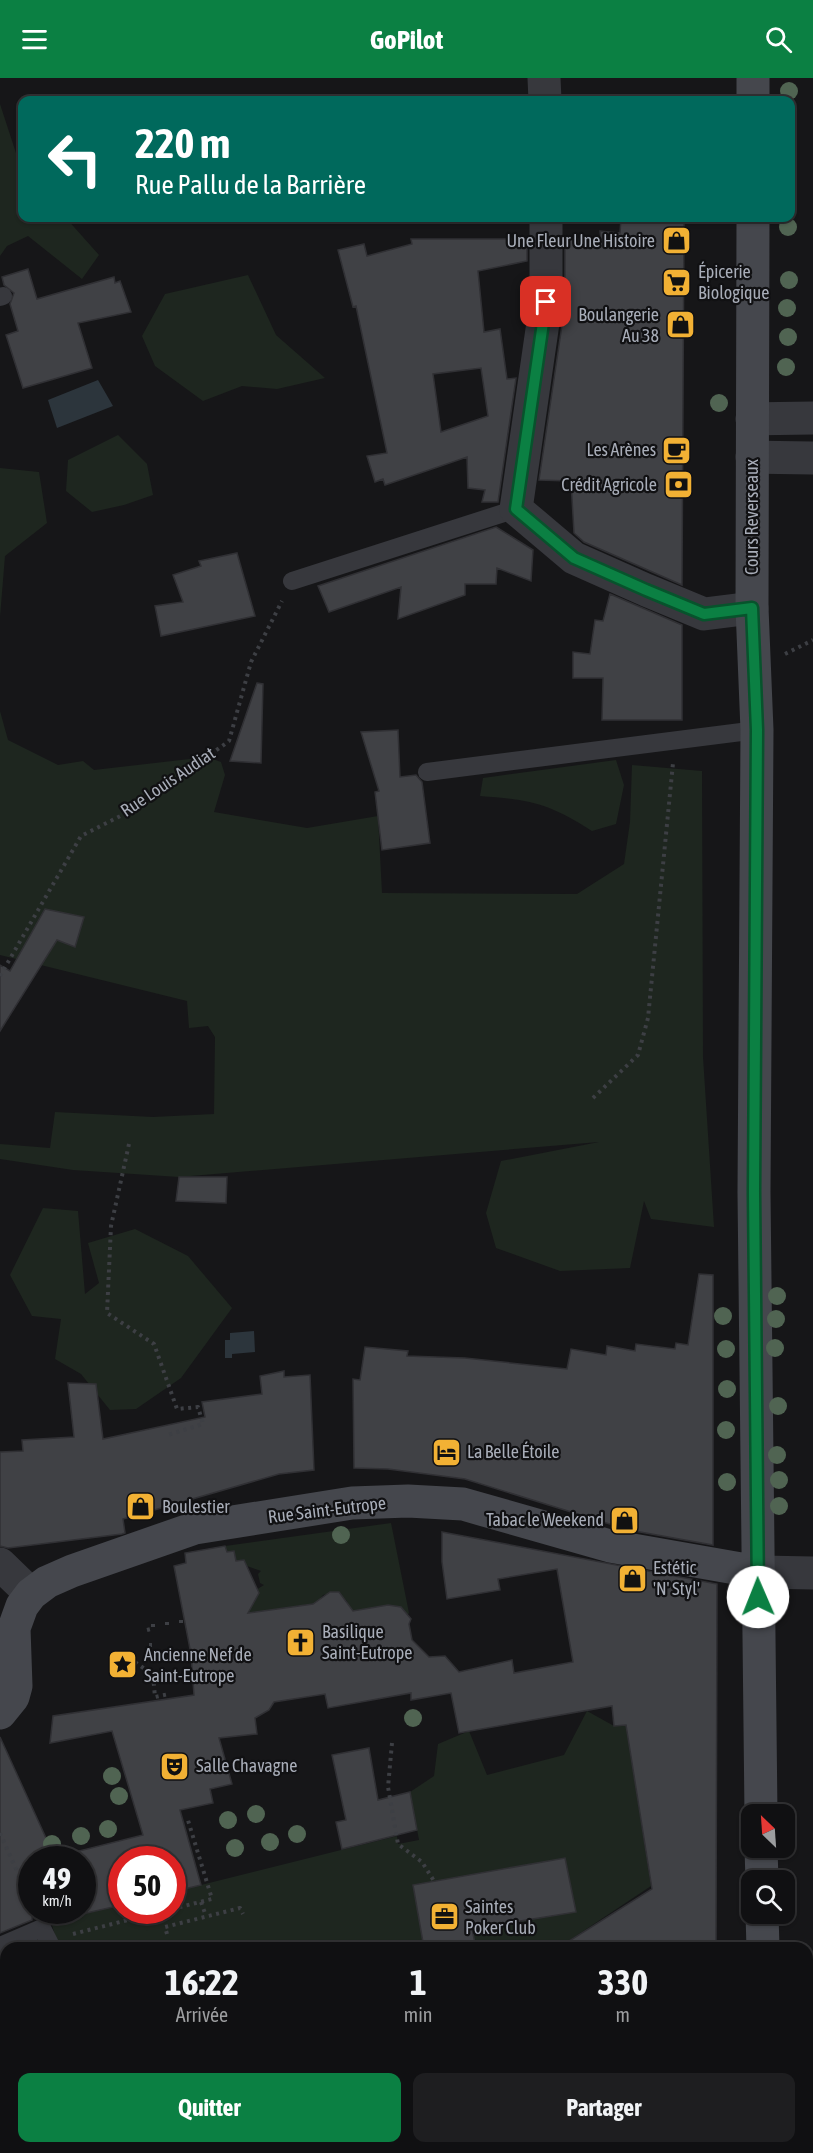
<!DOCTYPE html>
<html lang="fr">
<meta charset="utf-8">
<style>
body{margin:0;font-family:"Asap Condensed",sans-serif;background:#1e1e20;color:#f1f3f6;height:100vh;display:flex;flex-direction:column;font-size:22px;white-space:nowrap}
*{box-sizing:border-box;margin:0}
p{font-size:20px;color:#9c9d9f}
.icon{flex:none;width:33px;height:33px;fill:none;stroke:currentColor;stroke-width:2;stroke-linecap:round;stroke-linejoin:round}
.map{position:relative;flex:1;overflow:hidden}
.drawer{position:absolute;left:0px;top:1864px;width:813px;height:212px;display:flex;flex-direction:column;background:#101012;border-radius:18px 18px 0 0;box-shadow:0 2px 4px #0004,0 0 0 2px #303032}
.drawer>*{flex:none}
.guide{position:absolute;left:18px;top:18px;width:777px;height:126px;border-radius:12px;box-shadow:0 2px 4px #0004,0 0 0 2px #303032;background:#00695c;color:#fff;overflow:hidden}
.needle{width:39px;rotate:335deg}
.fabs{position:absolute;left:741px;top:1726px;display:grid;gap:12px}
.fabs a{display:grid;place-items:center;width:54px;height:54px;border-radius:12px;background:#101012;box-shadow:0 2px 4px #0004,0 0 0 2px #303032;font-size:30px}
.speed{position:absolute;left:18px;top:1768px;display:flex;gap:12px;font-size:30px;font-weight:700;text-align:center}
.speed>*{display:grid;place-content:center;width:78px;height:78px;border-radius:50%;background:#101012;box-shadow:0 2px 4px #0004,0 0 0 2px #303032;line-height:1}
.speed small{font-size:15px;font-weight:400}
.speed .limit{border:9px solid #d22;background:#fff;color:#111}
.pin{position:absolute;display:grid;place-items:center;width:51px;height:51px;color:#fff;margin:-26px;border-radius:12px;box-shadow:0 3px 9px #0006}
.me{position:absolute;width:66px;margin:-33px;rotate:359deg;stroke-linejoin:round;filter:drop-shadow(0 0 4px #0008)}
.turn{display:flex;align-items:center;gap:21px;height:126px;padding:0 18px;font-size:27px}
.turn .icon{width:78px;height:78px;stroke-width:2.5}
.turn b{display:block;font-size:42px;line-height:51px}
.eta{display:flex;justify-content:space-evenly;align-items:center;height:102px;text-align:center}
.eta b{font-size:36px;font-weight:700;line-height:42px}
.cta{display:flex;gap:12px;margin-top:auto;padding:12px 18px}
.cta a{flex:1;height:69px;border-radius:12px;background:#0b8043;color:#fff;font-size:24px;font-weight:700;line-height:69px;text-align:center}
.cta a+a{background:#1e1e20;color:#f1f3f6}
header{display:flex;justify-content:space-between;align-items:center;height:78px;padding:0 18px;background:#0b8043;color:#fff;font-size:27px;font-weight:700}
.map>svg:first-child{display:block}
</style>
<header><svg class="icon" aria-label="menu" viewBox="0 0 24 24"><path d="M4 6h16M4 12h16M4 18h16"/></svg>GoPilot<svg class="icon" aria-label="search" viewBox="0 0 24 24"><circle cx="10" cy="10" r="6"/><path d="M15 15l6 6"/></svg></header>
<div class="map">
<svg width="813" height="2075" viewBox="0 0 813 2075">
<rect width="100%" height="100%" fill="#161618"/>
<path fill="#1e261f" d="M 0,26 L 16,75 L 22,84 L 22,140 L 66,140 L 99,177 L 82,201 L 28,158 L 7,168 L 0,178 Z
M 248,197 L 276,257 L 325,300 L 277,311 L 242,308 L 203,323 L 155,288 L 142,258 L 165,216 Z
M 118,357 L 147,386 L 153,417 L 124,427 L 92,434 L 66,413 L 68,382 Z
M 0,390 L 39,394 L 47,445 L 5,478 L 0,539 Z
M 0,633 L 8,662 L 58,687 L 83,683 L 94,692 L 207,679 L 221,684 L 225,697 L 214,734 L 307,750 L 378,738 L 382,815 L 577,816 L 624,786 L 630,744 L 632,687 L 702,693 L 703,979 L 714,1149 L 651,1141 L 644,1123 L 630,1190 L 560,1193 L 496,1170 L 486,1135 L 501,1083 L 599,1064 L 179,1099 L 73,1092 L 0,1081 L 0,1066 L 50,1070 L 55,1034 L 153,1039 L 214,1036 L 215,959 L 208,948 L 189,950 L 187,923 L 0,877 Z
M 616,682 L 624,707 L 616,746 L 592,753 C 548,725 531,722 480,718 L 483,700 Z
M 43,1130 L 78,1133 L 85,1216 L 99,1205 L 88,1165 L 135,1151 L 188,1178 L 232,1230 L 181,1300 L 136,1331 L 110,1332 L 81,1296 L 55,1281 L 61,1241 L 32,1238 L 10,1197 Z
M 391,1445 L 409,1535 L 404,1541 L 348,1540 L 347,1523 L 337,1514 L 323,1517 L 317,1525 L 245,1536 L 253,1514 L 264,1507 L 260,1505 L 258,1496 L 261,1493 L 247,1488 L 244,1482 L 236,1483 L 234,1473 L 227,1474 L 225,1468 Z
M 587,1633 L 614,1648 L 626,1647 L 651,1808 L 558,1870 L 59,1870 L 51,1844 L 121,1827 L 122,1833 L 172,1833 L 173,1814 L 397,1758 L 398,1766 L 419,1762 L 410,1714 L 434,1698 L 438,1666 L 469,1653 L 487,1697 L 564,1677 Z
M 578,2070 L 672,2070 L 679,2075 L 576,2075 Z"/>
<path fill="#2c353c" d="M 98,302 L 113,328 L 57,350 L 48,322 Z
M 254,1253 L 255,1274 L 232,1276 L 232,1280 L 225,1280 L 225,1262 L 230,1262 L 230,1255 Z"/>
<path fill="#404145" stroke="#303034" stroke-width="1.5" fill-rule="evenodd" d="M 621,140 L 684,140 L 682,507 L 584,464 L 574,455 L 571,403 L 539,402 L 565,227 L 565,161 L 601,161 L 600,153 L 620,155 Z
M 411,161 L 527,161 L 527,183 L 478,193 L 484,254 L 500,251 L 507,301 L 516,300 L 498,424 L 482,424 L 485,412 L 468,410 L 467,379 L 385,407 L 383,401 L 375,404 L 367,378 L 387,375 L 356,228 L 353,229 L 338,172 L 364,166 L 367,178 L 412,166 ZM 481,290 L 488,338 L 441,354 L 433,296 Z
M 28,191 L 37,221 L 114,199 L 115,205 L 120,203 L 131,234 L 78,245 L 92,290 L 23,310 L 6,257 L 18,253 L 10,226 L 14,215 L 4,207 L 2,199 Z
M 496,449 L 533,472 L 531,503 L 497,490 L 496,506 L 465,506 L 465,517 L 398,541 L 401,509 L 329,534 L 318,508 Z
M 237,475 L 255,538 L 161,558 L 155,528 L 183,524 L 173,497 L 201,488 L 199,483 Z
M 610,516 L 682,547 L 682,642 L 602,642 L 603,600 L 573,600 L 573,574 L 590,576 L 595,542 L 603,543 Z
M 257,605 L 263,606 L 261,685 L 230,683 Z
M 398,652 L 400,699 L 416,697 L 422,704 L 430,765 L 382,772 L 375,714 L 379,713 L 361,654 Z
M 45,831 L 84,839 L 75,869 L 57,862 L 0,953 L 0,887 L 10,893 Z
M 179,1099 L 227,1099 L 226,1125 L 176,1123 Z
M 699,1196 L 713,1197 L 713,1467 L 629,1452 L 465,1401 L 388,1391 L 354,1390 L 353,1301 L 360,1302 L 365,1269 L 408,1273 L 407,1278 L 465,1280 L 567,1291 L 571,1271 L 606,1277 L 607,1268 L 635,1273 L 636,1266 L 675,1271 L 676,1265 L 688,1267 Z
M 284,1293 L 284,1299 L 310,1297 L 314,1392 L 279,1396 L 123,1441 L 125,1455 L 122,1456 L 8,1470 L 0,1468 L 0,1374 L 23,1373 L 22,1362 L 74,1359 L 68,1305 L 96,1306 L 103,1361 L 205,1339 L 202,1324 L 262,1316 L 260,1298 Z
M 442,1454 L 717,1506 L 716,1870 L 558,1870 L 652,1811 L 626,1647 L 614,1648 L 612,1628 L 459,1655 L 451,1615 L 411,1622 L 411,1615 L 328,1630 L 325,1616 L 274,1624 L 269,1632 L 255,1640 L 257,1656 L 219,1660 L 232,1706 L 210,1711 L 213,1725 L 180,1732 L 201,1807 L 172,1814 L 172,1782 L 122,1782 L 122,1827 L 82,1836 L 82,1782 L 80,1782 L 79,1773 L 143,1757 L 112,1653 L 50,1665 L 53,1638 L 194,1617 L 191,1576 L 174,1488 L 186,1485 L 185,1475 L 225,1468 L 227,1474 L 234,1473 L 236,1483 L 244,1482 L 259,1515 L 248,1535 L 313,1526 L 330,1514 L 339,1514 L 353,1533 L 388,1527 L 401,1529 L 411,1541 L 409,1546 L 412,1562 L 429,1579 L 445,1578 L 459,1594 L 512,1582 L 514,1595 L 573,1584 L 557,1491 L 498,1501 L 500,1512 L 447,1521 L 442,1484 Z
M 0,1659 L 56,1782 L 32,1782 L 32,1842 L 0,1855 Z
M 369,1670 L 378,1722 L 410,1714 L 417,1752 L 342,1771 L 336,1744 L 346,1742 L 332,1677 Z
M 565,1780 L 576,1834 L 472,1851 L 476,1870 L 424,1870 L 413,1807 Z"/>
<g fill="none" stroke-linecap="round" stroke-linejoin="round">
<path stroke="#3d3f44" stroke-width="4" stroke-dasharray="3 4.5" stroke-linecap="butt" d="M 785,576 L 813,562
M 0,898 L 81,758 L 140,728 L 229,663 L 251,584 L 282,523
M 593,1020 L 638,977 L 648,940 L 673,685
M 129,1066 L 111,1148 L 107,1235 L 154,1266 L 177,1331 L 198,1329 L 203,1346 L 168,1357
M 181,1542 L 181,1546
M 167,1544 L 167,1548
M 153,1549 L 153,1546
M 147,1552 L 151,1551
M 149,1567 L 153,1567
M 151,1582 L 154,1582
M 135,1584 L 153,1597 L 155,1619 L 169,1616
M 392,1665 L 388,1709 L 398,1766 L 422,1784 L 434,1803
M 0,1755 L 32,1827
M 201,1824 L 206,1838
M 172,1831 L 212,1821 L 187,1739
M 73,1856 L 163,1833
M 167,1856 L 165,1849 L 240,1830 L 243,1836"/>
<path stroke="#37383d" stroke-width="18" d="M 0,219 L 3,218
M 292,503 L 516,431
M 427,694 L 757,652
M 0,1868 L 42,1850 L 52,1870
M 187,2070 L 194,2075"/>
<path stroke="#37383d" stroke-width="33" d="M 544,0 L 545,22
M 546,140 L 546,224 L 516,431 L 574,480 L 646,512 L 704,536 L 752,530
M 752,341 L 813,340
M 752,379 L 813,380
M 0,1486 L 31,1516
M 758,1494 L 813,1495
M 373,2075 L 381,2070"/>
<path stroke="#45474d" stroke-width="33" d="M 753,22 L 753,0
M 753,140 L 752,530 L 757,652 L 754,1114 L 761,1737
M 0,1635 L 13,1619 L 16,1608 L 14,1550 L 22,1528 L 31,1516 L 47,1504 L 72,1493 L 195,1450 L 352,1425 L 408,1423 L 463,1426 L 610,1468 L 758,1494
M 761,1770 L 762,1803
M 762,1836 L 763,1870
M 753,2075 L 756,2070"/>
</g>
<g fill="#506452">
<circle cx="789" cy="13" r="9"/>
<circle cx="788" cy="149" r="9"/>
<circle cx="789" cy="202" r="9"/>
<circle cx="787" cy="230" r="9"/>
<circle cx="788" cy="259" r="9"/>
<circle cx="786" cy="289" r="9"/>
<circle cx="719" cy="325" r="9"/>
<circle cx="777" cy="1218" r="9"/>
<circle cx="723" cy="1238" r="9"/>
<circle cx="776" cy="1241" r="9"/>
<circle cx="775" cy="1270" r="9"/>
<circle cx="726" cy="1271" r="9"/>
<circle cx="727" cy="1311" r="9"/>
<circle cx="778" cy="1328" r="9"/>
<circle cx="726" cy="1352" r="9"/>
<circle cx="777" cy="1377" r="9"/>
<circle cx="779" cy="1402" r="9"/>
<circle cx="727" cy="1404" r="9"/>
<circle cx="779" cy="1428" r="9"/>
<circle cx="341" cy="1457" r="9"/>
<circle cx="413" cy="1640" r="9"/>
<circle cx="112" cy="1698" r="9"/>
<circle cx="119" cy="1718" r="9"/>
<circle cx="256" cy="1736" r="9"/>
<circle cx="228" cy="1742" r="9"/>
<circle cx="108" cy="1751" r="9"/>
<circle cx="297" cy="1756" r="9"/>
<circle cx="81" cy="1758" r="9"/>
<circle cx="270" cy="1764" r="9"/>
<circle cx="52" cy="1766" r="9"/>
<circle cx="235" cy="1770" r="9"/>
</g>
<g fill="none" stroke-linecap="round" stroke-linejoin="round">
<defs>
<path id="route" d="M 546,224 L 516,431 L 574,480 L 646,512 L 704,536 L 752,530 L 757,652 L 754,1114 L 758,1519"/>
</defs>
<use href="#route" stroke="#07532c" stroke-width="15"/>
<use href="#route" stroke="#0b8043" stroke-width="10"/>
</g>
<defs>
<symbol id="shop-square" viewBox="-11 -11 22 22"><rect x="-9" y="-9" width="18" height="18" rx="4" fill="#f2b134" stroke="#111113"/><path d="M-5-2.5h2.3a2.7 3.5 0 0 1 5.4 0H5L5.5 6h-11ZM-1.5-2.5h3a1.5 2.3 0 0 0-3 0Z" fill="#111"/></symbol>
<symbol id="supermarket-square" viewBox="-11 -11 22 22"><rect x="-9" y="-9" width="18" height="18" rx="4" fill="#f2b134" stroke="#111113"/><path d="M-6-5.5h2.5l.6 2H6L4.5 2H-2.5L-4.4-4H-6ZM-1.5 3.2a1.3 1.3 0 1 0 .1 0ZM3 3.2a1.3 1.3 0 1 0 .1 0Z" fill="#111"/></symbol>
<symbol id="cafe-square" viewBox="-11 -11 22 22"><rect x="-9" y="-9" width="18" height="18" rx="4" fill="#f2b134" stroke="#111113"/><path d="M-5.5-4.5H6V0H3Q3 3.5 0 3.5H-2.5Q-5.5 3.5-5.5 0ZM3-3.2v2h1.7v-2ZM-6 4.5H4V6H-6Z" fill="#111"/></symbol>
<symbol id="bank-square" viewBox="-11 -11 22 22"><rect x="-9" y="-9" width="18" height="18" rx="4" fill="#f2b134" stroke="#111113"/><path d="M-6-4H6V4H-6ZM0-2.3a2.3 2.3 0 1 0 0 4.6a2.3 2.3 0 1 0 0-4.6Z" fill="#111"/></symbol>
<symbol id="hotel-square" viewBox="-11 -11 22 22"><rect x="-9" y="-9" width="18" height="18" rx="4" fill="#f2b134" stroke="#111113"/><path d="M-6-4.5h1.5V1H6V5H4.5V3h-9V5H-6ZM-4 0a1.8 1.8 0 1 1 3.6 0ZM.5 0V-2.5h3Q6-2.5 6 0Z" fill="#111"/></symbol>
<symbol id="church-square" viewBox="-11 -11 22 22"><rect x="-9" y="-9" width="18" height="18" rx="4" fill="#f2b134" stroke="#111113"/><path d="M-1.2-6h2.4v3.5h3.3v2.4h-3.3V6h-2.4V-.1h-3.3v-2.4h3.3Z" fill="#111"/></symbol>
<symbol id="sight-square" viewBox="-11 -11 22 22"><rect x="-9" y="-9" width="18" height="18" rx="4" fill="#f2b134" stroke="#111113"/><path d="M0-6L1.8-2.2L6-1.7L2.9 1.2L3.7 5.4L0 3.3L-3.7 5.4L-2.9 1.2L-6-1.7L-1.8-2.2Z" fill="#111"/></symbol>
<symbol id="theatre-square" viewBox="-11 -11 22 22"><rect x="-9" y="-9" width="18" height="18" rx="4" fill="#f2b134" stroke="#111113"/><path d="M-5-5.5Q0-4 5-5.5V0Q5 5 0 6Q-5 5-5 0ZM-3.3-2.5H-1v1.5H-3.3ZM1-2.5H3.3v1.5H1ZM-2.8 1Q0 5.5 2.8 1Z" fill="#111"/></symbol>
<symbol id="office-square" viewBox="-11 -11 22 22"><rect x="-9" y="-9" width="18" height="18" rx="4" fill="#f2b134" stroke="#111113"/><path d="M-6-3h4V-5.5h4V-3h4V5H-6ZM-1-4.5V-3h2v-1.5ZM-6 0V1H6V0Z" fill="#111"/></symbol>
</defs>
<g fill-rule="evenodd">
<use href="#shop-square" x="660" y="146" width="33" height="33"/>
<use href="#supermarket-square" x="660" y="188" width="33" height="33"/>
<use href="#shop-square" x="664" y="230" width="33" height="33"/>
<use href="#cafe-square" x="660" y="356" width="33" height="33"/>
<use href="#bank-square" x="662" y="390" width="33" height="33"/>
<use href="#hotel-square" x="430" y="1358" width="33" height="33"/>
<use href="#shop-square" x="124" y="1412" width="33" height="33"/>
<use href="#shop-square" x="608" y="1426" width="33" height="33"/>
<use href="#shop-square" x="616" y="1484" width="33" height="33"/>
<use href="#church-square" x="284" y="1548" width="33" height="33"/>
<use href="#sight-square" x="106" y="1570" width="33" height="33"/>
<use href="#theatre-square" x="158" y="1672" width="33" height="33"/>
<use href="#office-square" x="428" y="1822" width="33" height="33"/>
</g>
<g text-anchor="middle" stroke-width="4.5" stroke-linejoin="round" paint-order="stroke">
<g font-size="18" fill="#a8adb8" stroke="#111113" text-anchor="start">
<text x="655" y="169" text-anchor="end">Une Fleur Une Histoire</text>
<text x="698" y="200">Épicerie<tspan x="698" dy="21">Biologique</tspan></text>
<text x="659" y="243" text-anchor="end">Boulangerie<tspan x="659" dy="21">Au 38</tspan></text>
<text x="656" y="378" text-anchor="end">Les Arènes</text>
<text x="657" y="413" text-anchor="end">Crédit Agricole</text>
<text x="467" y="1380">La Belle Étoile</text>
<text x="162" y="1435">Boulestier</text>
<text x="604" y="1448" text-anchor="end">Tabac le Weekend</text>
<text x="653" y="1496">Estétic<tspan x="653" dy="21">'N' Styl'</tspan></text>
<text x="322" y="1560">Basilique<tspan x="322" dy="21">Saint-Eutrope</tspan></text>
<text x="144" y="1583">Ancienne Nef de<tspan x="144" dy="21">Saint-Eutrope</tspan></text>
<text x="196" y="1694">Salle Chavagne</text>
<text x="465" y="1835">Saintes<tspan x="465" dy="21">Poker Club</tspan></text>
</g>
<g font-size="18" fill="#a8adb8" stroke="#111113">
<text transform="translate(752 439) rotate(-90)" y="6">Cours Reverseaux</text>
<text transform="translate(168 704) rotate(-34)" y="6">Rue Louis Audiat</text>
<text transform="translate(327 1432) rotate(-7)" y="6">Rue Saint-Eutrope</text>
</g>
</g>
</svg>
<div class="fabs">
<a><svg class="needle" viewBox="-14 -14 28 28"><path d="M0-13l5 13h-10z" fill="#e53935"/><path d="M0 13l5-13h-10z" fill="#9c9d9f"/></svg></a>
<a><svg class="icon" aria-label="search" viewBox="0 0 24 24"><circle cx="10" cy="10" r="6"/><path d="M15 15l6 6"/></svg></a>
</div>
<div class="speed"><div>49<small>km/h</small></div><div class="limit">50</div></div>
<div class="pin" style="left:546px;top:224px;background:#d93025"><svg class="icon" aria-label="arrive" viewBox="0 0 24 24"><path d="M6 21V4h12l-3 4 3 4H6"/></svg></div>
<svg class="me" style="left:758px;top:1519px" viewBox="-20 -20 40 40"><circle r="19" fill="#fff"/><path d="M0-13L10 11 0 6-10 11z" fill="#0b8043"/></svg>
<div class="guide">
<div class="turn"><svg class="icon" aria-label="left" viewBox="0 0 24 24"><path d="M17 20v-9H6M10 6l-5 5 5 5"/></svg><div><b>220 m</b>Rue Pallu de la Barrière</div></div>
</div>
<section class="drawer">
<div class="eta">
<div><b>16:22</b><p>Arrivée</p></div>
<div><b>1</b><p>min</p></div>
<div><b>330</b><p>m</p></div>
</div>
<div class="cta"><a>Quitter</a><a>Partager</a></div>
</section>
</div>
